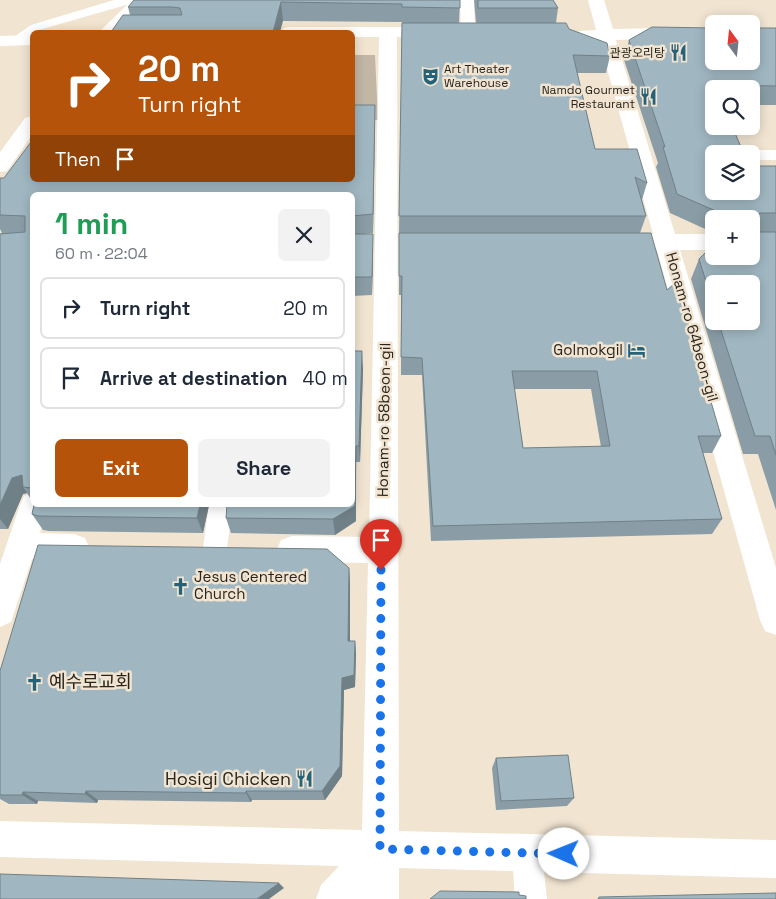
<!DOCTYPE html>
<meta charset="utf-8">
<style>
body{margin:0;font-family:"Space Grotesk","Noto Sans KR",sans-serif;background:#f2f2f3;color:#1f2937;height:100vh;display:flex;flex-direction:column;font-size:19px;white-space:nowrap}
*{box-sizing:border-box;margin:0}
p{font-size:16px;color:#747a83}
.icon{flex:none;width:28px;height:28px;fill:none;stroke:currentColor;stroke-width:2;stroke-linecap:round;stroke-linejoin:round}
.map{position:relative;flex:1;overflow:hidden}
.details{position:absolute;left:30px;top:192px;width:325px;height:315px;display:flex;flex-direction:column;background:#fff;border-radius:8px;box-shadow:0 2px 12px #0003}
.details>*{flex:none}
.guide{position:absolute;left:30px;top:30px;width:325px;height:152px;border-radius:8px;box-shadow:0 2px 12px #0003;background:#b45309;color:#fff;overflow:hidden}
.needle{width:32px;rotate:345deg}
.buttons{position:absolute;left:705px;top:15px;display:grid;gap:10px}
.buttons a{display:grid;place-items:center;width:55px;height:55px;border-radius:8px;background:#fff;box-shadow:0 2px 12px #0003;font-size:25px}
.pin{position:absolute;display:grid;place-items:center;width:42px;height:42px;color:#fff;margin:-51px -21px;border-radius:50% 50% 50% 0;rotate:-45deg;box-shadow:0 0 5px #0007}
.pin .icon{rotate:45deg}
.me{position:absolute;width:55px;margin:-28px;rotate:271deg;stroke-linejoin:round;filter:drop-shadow(0 0 4px #0008)}
.turn{display:flex;align-items:center;gap:18px;height:105px;padding:0 25px;font-size:22px}
.turn .icon{width:65px;height:65px;stroke-width:2.5}
.turn b{display:block;font-size:35px;line-height:42px}
.then{display:flex;align-items:center;height:48px;padding:0 25px;background:#0003;gap:10px;font-size:19px}
.round{display:grid;place-items:center;flex:none;width:52px;height:52px;border-radius:8px;background:#f2f2f3}
.overview{display:flex;align-items:center;justify-content:space-between;height:85px;padding:0 25px}
h1{font-size:30px;font-weight:800;line-height:38px;color:#1e9e55}
.action{display:flex;gap:10px;margin-top:auto;padding:10px 25px}
.action a{flex:1;height:58px;border-radius:8px;background:#b45309;color:#fff;font-size:20px;font-weight:800;line-height:58px;text-align:center}
.action a+a{background:#f2f2f3;color:#1f2937}
ul{padding:0;list-style:none}
li{display:flex;align-items:center;gap:15px;height:62px;margin:0 10px 8px;padding:0 15px;border:2px solid #e0e1e3;border-radius:8px}
li div{flex:1}
li b{display:block;font-size:19px}
li em{font-style:normal}
.map>svg:first-child{display:block}
</style>
<div class="map">
<svg width="776" height="899" viewBox="0 0 776 899">
<rect width="100%" height="100%" fill="#f1e4d1"/>
<path fill="#c2b6a5" d="M 352,55 L 375,55 L 378,120 L 353,120 Z"/>
<g fill="none" stroke-linecap="round" stroke-linejoin="round">
<path fill="#fff" fill-rule="evenodd" d="M 114,0 L 135,0 L 133,3 L 32,32 L 32,36 L 15,45 L 8,41 L 31,25 Z
M 460,0 L 474,0 L 475,32 L 473,35 L 468,36 L 461,32 Z
M 751,150 L 776,150 L 776,160 L 751,160 L 751,154 L 743,154 Z
M 209,505 L 233,505 L 227,548 L 224,556 L 215,559 L 206,556 L 203,548 Z
M 527,839 L 538,843 L 542,854 L 547,899 L 515,899 L 512,854 L 516,843 Z"/>
<path fill="#fff" fill-rule="evenodd" d="M 132,0 L 150,0 L 117,32 L 99,32 Z
M 588,0 L 604,0 L 613,29 L 714,27 L 714,37 L 616,40 L 675,234 L 714,234 L 714,250 L 680,250 L 776,568 L 776,635 L 765,631 L 760,620 L 657,250 L 641,247 L 638,242 L 641,237 L 653,234 L 599,40 L 580,39 L 577,35 L 580,31 L 596,30 Z
M 290,27 L 406,27 L 412,28 L 415,32 L 412,36 L 397,37 L 399,831 L 776,840 L 776,878 L 399,868 L 399,899 L 316,899 L 321,885 L 339,866 L 0,857 L 0,821 L 362,830 L 368,563 L 292,562 L 281,558 L 277,549 L 281,540 L 292,536 L 369,537 L 379,37 L 352,37 L 352,32 L 281,32 L 284,28 Z
M 32,35 L 32,45 L 0,46 L 0,36 Z
M 32,493 L 32,505 L 48,505 L 40,533 L 74,534 L 85,538 L 89,547 L 85,556 L 74,560 L 32,559 L 11,622 L 0,627 L 0,564 L 20,505 L 24,496 Z"/>
<path fill="#fff" fill-rule="evenodd" d="M 32,116 L 32,135 L 7,171 L 0,172 L 0,152 L 25,118 Z"/>
</g>
<path fill="#8a9da6" fill-rule="evenodd" d="M 134,0 L 460,0 L 459,23 L 476,23 L 474,0 L 553,0 L 558,8 L 556,23 L 569,29 L 610,56 L 606,73 L 577,73 L 595,149 L 647,183 L 642,200 L 646,216 L 640,233 L 667,290 L 721,436 L 712,453 L 703,453 L 722,519 L 712,534 L 431,541 L 422,375 L 401,375 L 401,295 L 399,295 L 399,233 L 402,22 L 283,21 L 130,15 L 128,7 ZM 514,389 L 591,389 L 601,447 L 523,448 Z
M 776,28 L 776,105 L 751,105 L 751,89 L 714,89 L 714,191 L 776,166 L 776,510 L 758,454 L 743,454 L 691,279 L 699,259 L 751,219 L 714,219 L 714,233 L 670,213 L 656,167 L 658,163 L 624,60 L 629,40 ZM 714,284 L 751,321 L 714,321 Z
M 375,105 L 373,233 L 364,234 L 373,253 L 372,295 L 352,296 L 352,195 L 32,195 L 32,501 L 27,493 L 23,494 L 8,529 L 0,529 L 0,234 L 2,233 L 0,229 L 0,178 L 32,180 L 352,180 Z
M 352,351 L 363,369 L 360,462 L 356,462 L 356,521 L 335,535 L 231,533 L 226,518 Z
M 34,505 L 209,505 L 203,533 L 49,531 L 43,530 L 32,514 Z
M 349,568 L 350,584 L 350,641 L 355,641 L 356,654 L 355,687 L 344,690 L 342,776 L 325,800 L 252,800 L 251,802 L 98,800 L 97,803 L 38,801 L 37,804 L 9,804 L 0,799 L 0,671 Z
M 496,758 L 574,798 L 567,806 L 496,810 L 492,768 Z"/>
<path fill="#708087" d="M 281,2 L 283,21 L 280,32 L 273,32 Z
M 375,105 L 375,124 L 373,233 L 373,214 Z
M 373,234 L 373,253 L 372,295 L 372,277 Z
M 362,351 L 363,369 L 360,462 L 359,446 Z
M 356,446 L 356,521 L 335,535 L 333,519 Z
M 22,475 L 23,487 L 27,493 L 23,494 L 8,529 L 0,519 L 0,505 L 12,478 Z
M 200,505 L 209,505 L 203,533 L 197,518 Z
M 349,568 L 350,584 L 350,654 L 348,641 Z
M 355,641 L 356,654 L 355,687 L 344,690 L 342,776 L 325,800 L 322,791 L 342,678 Z
M 86,791 L 98,800 L 97,803 L 85,794 Z
M 246,791 L 252,800 L 251,802 L 246,793 Z
M 23,792 L 38,801 L 37,804 L 22,795 Z
M 279,883 L 284,888 L 269,899 L 257,899 Z"/>
<path fill="#a0b7c1" stroke="#708087" fill-rule="evenodd" d="M 134,0 L 460,0 L 460,8 L 402,7 L 402,4 L 281,2 L 273,32 L 111,32 L 123,15 L 182,15 L 180,8 L 172,7 L 128,7 Z
M 478,0 L 553,0 L 558,8 L 478,8 Z
M 402,23 L 566,23 L 569,29 L 607,43 L 610,56 L 573,55 L 595,149 L 637,149 L 647,183 L 635,177 L 646,216 L 399,216 Z
M 652,27 L 714,28 L 714,61 L 751,61 L 751,28 L 776,28 L 776,86 L 715,85 L 716,89 L 714,89 L 714,126 L 732,126 L 744,154 L 714,154 L 714,191 L 751,191 L 751,166 L 776,166 L 776,213 L 759,213 L 759,232 L 776,232 L 776,455 L 770,436 L 755,436 L 718,321 L 751,321 L 751,284 L 714,284 L 714,307 L 699,259 L 714,244 L 714,256 L 751,256 L 751,219 L 734,219 L 677,194 L 663,147 L 665,147 L 629,40 Z
M 352,105 L 375,105 L 373,214 L 352,216 L 352,195 L 32,195 L 32,488 L 23,487 L 22,475 L 12,478 L 0,505 L 0,234 L 25,232 L 25,216 L 0,215 L 0,178 L 4,178 L 31,142 L 32,141 L 32,180 L 352,180 Z
M 399,233 L 651,233 L 667,290 L 676,282 L 721,436 L 698,436 L 722,519 L 433,526 L 422,358 L 401,357 L 402,276 L 399,276 ZM 512,371 L 597,371 L 610,446 L 523,448 Z
M 352,234 L 373,234 L 372,277 L 352,277 Z
M 352,351 L 362,351 L 359,446 L 356,446 L 355,506 L 333,519 L 226,518 L 227,505 L 352,505 Z
M 34,505 L 200,505 L 197,518 L 38,516 L 32,514 Z
M 38,545 L 327,549 L 349,568 L 348,641 L 355,641 L 354,675 L 342,678 L 340,766 L 322,791 L 246,791 L 246,793 L 86,791 L 85,794 L 23,792 L 22,795 L 0,795 L 0,671 Z
M 568,755 L 574,798 L 501,801 L 496,758 Z
M 0,874 L 279,883 L 257,899 L 0,899 Z
M 440,891 L 519,892 L 519,895 L 526,896 L 526,899 L 430,899 Z
M 776,893 L 776,899 L 598,899 L 599,897 Z"/>
<g fill="none" stroke-linecap="round" stroke-linejoin="round">
<path stroke="#1a73e8" stroke-width="9" stroke-dasharray="0 16.2" d="M 381,570 L 380,849 L 564,854"/>
</g>
<defs>
<symbol id="restaurant-bare" viewBox="-9 -9 18 18"><path d="M-5-6h1v4h1v-4h1v4h1v-4h1v5L-1.5 .5V6h-2V.5L-5-1ZM5-6V6H3V1.5H1.5Q1.5-4 5-6Z" fill="#246279" stroke="#f1e4d1" stroke-width="2.5" paint-order="stroke"/></symbol>
<symbol id="theatre-bare" viewBox="-9 -9 18 18"><path d="M-5-5.5Q0-4 5-5.5V0Q5 5 0 6Q-5 5-5 0ZM-3.3-2.5H-1v1.5H-3.3ZM1-2.5H3.3v1.5H1ZM-2.8 1Q0 5.5 2.8 1Z" fill="#246279" stroke="#f1e4d1" stroke-width="2.5" paint-order="stroke"/></symbol>
<symbol id="hotel-bare" viewBox="-9 -9 18 18"><path d="M-6-4.5h1.5V1H6V5H4.5V3h-9V5H-6ZM-4 0a1.8 1.8 0 1 1 3.6 0ZM.5 0V-2.5h3Q6-2.5 6 0Z" fill="#246279" stroke="#f1e4d1" stroke-width="2.5" paint-order="stroke"/></symbol>
<symbol id="church-bare" viewBox="-9 -9 18 18"><path d="M-1.2-6h2.4v3.5h3.3v2.4h-3.3V6h-2.4V-.1h-3.3v-2.4h3.3Z" fill="#246279" stroke="#f1e4d1" stroke-width="2.5" paint-order="stroke"/></symbol>
</defs>
<g fill-rule="evenodd">
<use href="#restaurant-bare" x="666" y="40" width="25" height="25"/>
<use href="#theatre-bare" x="418" y="64" width="25" height="25"/>
<use href="#restaurant-bare" x="636" y="84" width="25" height="25"/>
<use href="#hotel-bare" x="624" y="338" width="25" height="25"/>
<use href="#church-bare" x="168" y="574" width="25" height="25"/>
<use href="#church-bare" x="22" y="670" width="25" height="25"/>
<use href="#restaurant-bare" x="292" y="766" width="25" height="25"/>
</g>
<g text-anchor="middle" stroke-width="5" stroke-linejoin="round" paint-order="stroke">
<g font-size="12" fill="#29241e" stroke="#f1e4d1" text-anchor="end">
<text x="665" y="57">관광오리탕</text>
<text x="444" y="73" text-anchor="start">Art Theater<tspan x="444" dy="14">Warehouse</tspan></text>
<text x="635" y="94">Namdo Gourmet<tspan x="635" dy="14">Restaurant</tspan></text>
</g>
<g font-size="15" fill="#29241e" stroke="#f1e4d1">
<text transform="translate(692 327) rotate(74)" y="5">Honam-ro 64beon-gil</text>
<text transform="translate(384 420) rotate(-89)" y="5">Honam-ro 58beon-gil</text>
</g>
<g font-size="15" fill="#29241e" stroke="#f1e4d1" text-anchor="end">
<text x="623" y="355">Golmokgil</text>
<text x="194" y="582" text-anchor="start">Jesus Centered<tspan x="194" dy="17">Church</tspan></text>
</g>
<g font-size="18" fill="#29241e" stroke="#f1e4d1" text-anchor="start">
<text x="49" y="688">예수로교회</text>
<text x="291" y="785" text-anchor="end">Hosigi Chicken</text>
</g>
</g>
</svg>
<div class="buttons">
<a><svg class="needle" viewBox="-14 -14 28 28"><path d="M0-13l5 13h-10z" fill="#e53935"/><path d="M0 13l5-13h-10z" fill="#747a83"/></svg></a>
<a><svg class="icon" aria-label="search" viewBox="0 0 24 24"><circle cx="10" cy="10" r="6"/><path d="M15 15l6 6"/></svg></a>
<a><svg class="icon" aria-label="layers" viewBox="0 0 24 24"><path d="M12 4l9 5-9 5-9-5zM3 14l9 5 9-5"/></svg></a>
<a>+</a>
<a>−</a>
</div>
<div class="pin" style="left:381px;top:570px;background:#d93025"><svg class="icon" aria-label="arrive" viewBox="0 0 24 24"><path d="M6 21V4h12l-3 4 3 4H6"/></svg></div>
<svg class="me" style="left:564px;top:854px" viewBox="-20 -20 40 40"><circle r="19" fill="#fff"/><path d="M0-13L10 11 0 6-10 11z" fill="#1a73e8"/></svg>
<div class="guide">
<div class="turn"><svg class="icon" aria-label="right" viewBox="0 0 24 24"><path d="M7 20v-9h11M14 6l5 5-5 5"/></svg><div><b>20 m</b>Turn right</div></div>
<div class="then">Then<svg class="icon" aria-label="arrive" viewBox="0 0 24 24"><path d="M6 21V4h12l-3 4 3 4H6"/></svg></div>
</div>
<section class="details">
<div class="overview"><div><h1>1 min</h1><p>60 m · 22:04</p></div><a class="round"><svg class="icon" aria-label="close" viewBox="0 0 24 24"><path d="M6 6l12 12M18 6L6 18"/></svg></a></div>
<ul>
<li><svg class="icon" aria-label="right" viewBox="0 0 24 24"><path d="M7 20v-9h11M14 6l5 5-5 5"/></svg><div><b>Turn right</b></div><em>20 m</em></li>
<li><svg class="icon" aria-label="arrive" viewBox="0 0 24 24"><path d="M6 21V4h12l-3 4 3 4H6"/></svg><div><b>Arrive at destination</b></div><em>40 m</em></li>
</ul>
<div class="action"><a>Exit</a><a>Share</a></div>
</section>
</div>
